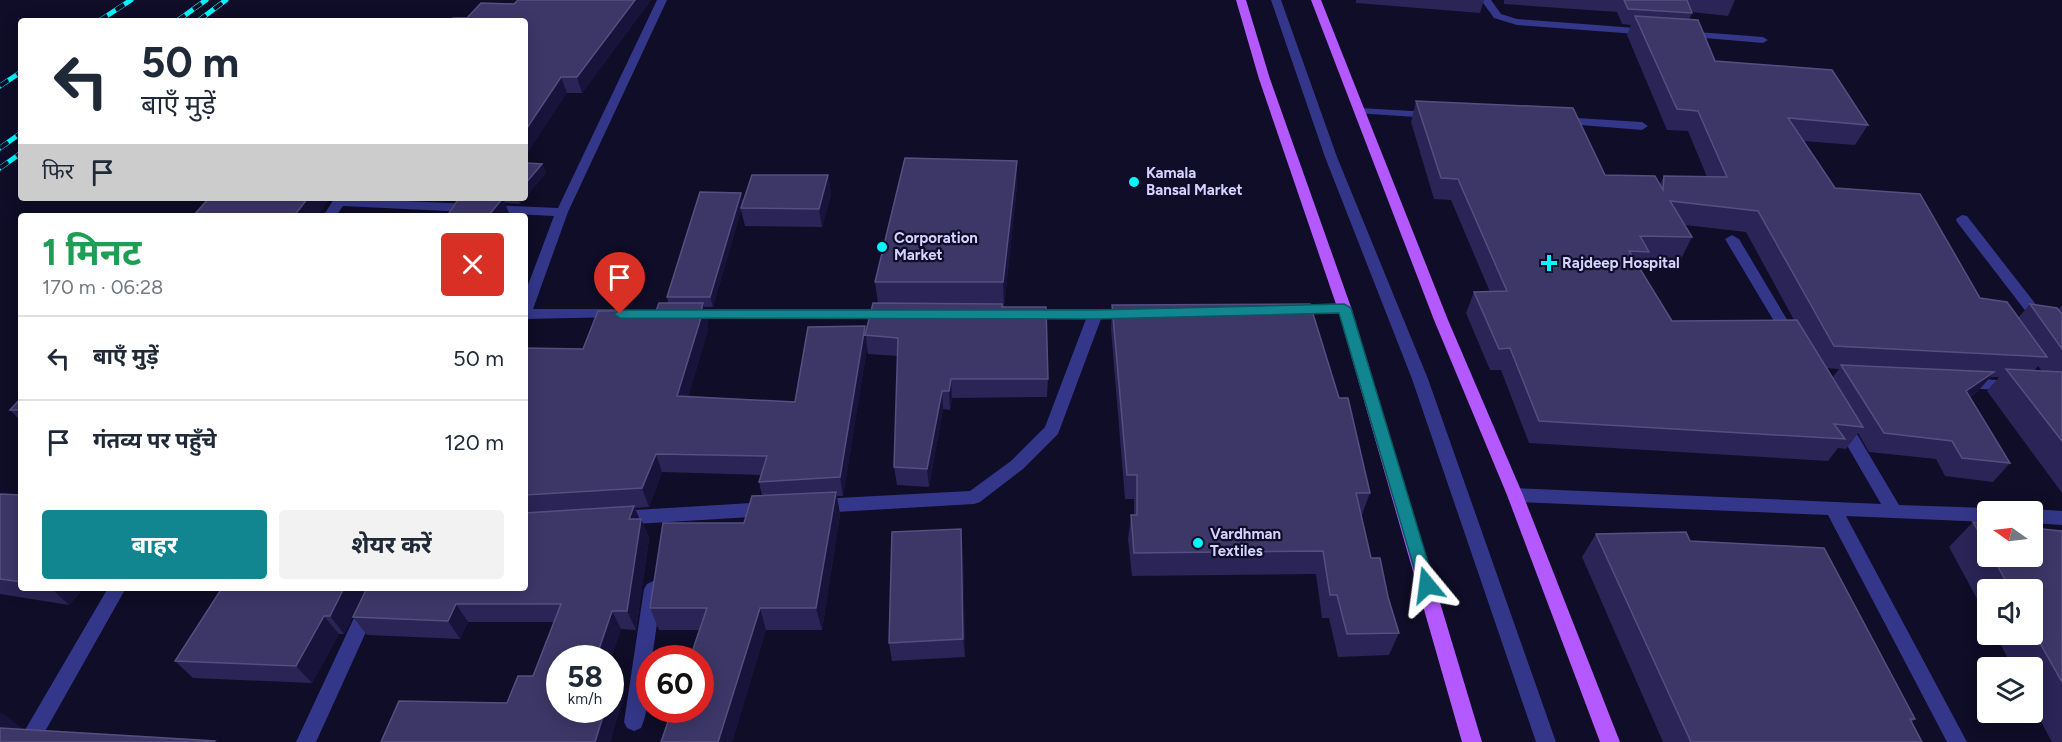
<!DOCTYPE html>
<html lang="hi">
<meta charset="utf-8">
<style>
body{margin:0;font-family:Figtree,"Noto Sans Devanagari",sans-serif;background:#f2f2f3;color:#1f2937;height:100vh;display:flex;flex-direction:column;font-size:22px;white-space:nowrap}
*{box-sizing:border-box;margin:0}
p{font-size:20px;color:#747a83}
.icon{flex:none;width:33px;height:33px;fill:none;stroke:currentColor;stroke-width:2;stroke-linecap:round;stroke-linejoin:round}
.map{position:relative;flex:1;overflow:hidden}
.details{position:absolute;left:18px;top:213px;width:510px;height:378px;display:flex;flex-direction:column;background:#fff;border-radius:6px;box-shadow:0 3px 15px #0003}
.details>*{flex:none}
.banner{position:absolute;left:18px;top:18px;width:510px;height:183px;border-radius:6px;box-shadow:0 3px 15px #0003;background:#fff;color:#1f2937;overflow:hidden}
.needle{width:39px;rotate:284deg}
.fabs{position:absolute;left:1977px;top:501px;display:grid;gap:12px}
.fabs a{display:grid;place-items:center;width:66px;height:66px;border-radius:6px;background:#fff;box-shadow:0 3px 15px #0003;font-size:30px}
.speed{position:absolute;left:546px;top:645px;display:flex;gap:12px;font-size:30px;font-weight:700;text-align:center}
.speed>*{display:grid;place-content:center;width:78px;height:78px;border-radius:50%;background:#fff;box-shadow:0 3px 15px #0003;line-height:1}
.speed small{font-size:15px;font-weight:400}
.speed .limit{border:9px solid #d22;background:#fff;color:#111}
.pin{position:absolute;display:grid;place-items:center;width:51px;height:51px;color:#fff;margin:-62px -26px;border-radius:50% 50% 50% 0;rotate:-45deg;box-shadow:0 0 6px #0007}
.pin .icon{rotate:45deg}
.me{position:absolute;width:66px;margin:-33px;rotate:344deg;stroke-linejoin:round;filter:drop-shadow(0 0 4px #0008)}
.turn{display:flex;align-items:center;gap:21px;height:126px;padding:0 24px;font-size:27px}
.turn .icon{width:78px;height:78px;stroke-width:2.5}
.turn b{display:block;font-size:42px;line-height:51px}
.then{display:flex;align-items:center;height:57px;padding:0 24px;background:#0003;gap:12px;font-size:22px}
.round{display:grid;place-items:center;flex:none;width:63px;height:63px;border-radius:6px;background:#f2f2f3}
.head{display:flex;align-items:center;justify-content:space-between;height:102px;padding:0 24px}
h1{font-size:36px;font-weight:700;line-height:45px;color:#1e9e55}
.cta{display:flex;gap:12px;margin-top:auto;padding:12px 24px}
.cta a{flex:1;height:69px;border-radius:6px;background:#118690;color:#fff;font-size:24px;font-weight:700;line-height:69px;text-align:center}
.cta a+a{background:#f2f2f3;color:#1f2937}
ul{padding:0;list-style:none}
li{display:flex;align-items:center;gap:18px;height:84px;padding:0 24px;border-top:2px solid #e0e1e3}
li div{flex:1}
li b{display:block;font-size:22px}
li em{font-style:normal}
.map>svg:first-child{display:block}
</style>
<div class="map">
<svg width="2062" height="742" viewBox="0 0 2062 742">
<rect width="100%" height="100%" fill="#0f0d27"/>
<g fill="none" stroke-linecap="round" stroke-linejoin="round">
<path fill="#343789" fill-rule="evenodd" d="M 1271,0 L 1281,0 L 1337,157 L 1428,379 L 1556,742 L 1536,742 L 1412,379 L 1325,157 Z
M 1359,108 L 1431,112 L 1437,115 L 1431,118 L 1355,113 L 1355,109 Z
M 1560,117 L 1642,122 L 1648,126 L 1642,130 L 1556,123 L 1556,119 Z
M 1732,235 L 1739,239 L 1798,338 L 1796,342 L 1791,343 L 1784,338 L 1725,239 Z
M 1966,378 L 2014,381 L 2019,382 L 2022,386 L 2019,390 L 2014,391 L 1966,388 L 1961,387 L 1958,383 L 1961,379 Z
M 1842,417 L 1848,419 L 1899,505 L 1988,508 L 1995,512 L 1988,512 L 1988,522 L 1846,516 L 1967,742 L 1947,742 L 1828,515 L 1515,502 L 1509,500 L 1507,495 L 1509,490 L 1515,488 L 1881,504 L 1834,423 L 1836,419 Z
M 2032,509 L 2062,511 L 2062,525 L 2032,523 L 2032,512 L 2026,512 Z"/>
<path fill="#343789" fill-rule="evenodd" d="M 657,0 L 667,0 L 568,212 L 533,309 L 615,309 L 620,311 L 622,314 L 620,317 L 525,319 L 525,293 L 554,216 L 343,206 L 336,216 L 323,216 L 334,199 L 339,198 L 558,208 Z
M 1481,0 L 1491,0 L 1501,14 L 1517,19 L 1649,29 L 1654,32 L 1649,35 L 1517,25 L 1494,18 Z
M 1685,31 L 1763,37 L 1768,40 L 1763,43 L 1681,36 L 1681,32 Z
M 1962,215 L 1967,216 L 2062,338 L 2062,353 L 2057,352 L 1957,222 L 1956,219 Z
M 1344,303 L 1351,308 L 1349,311 L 1293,315 L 1286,310 L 1293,305 Z
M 687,309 L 891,309 L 898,314 L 891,319 L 682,317 L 680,314 L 682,311 Z
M 1026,309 L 1131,309 L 1138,314 L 1131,319 L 1101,319 L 1058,434 L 1023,469 L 980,502 L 974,504 L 819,513 L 813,511 L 811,506 L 813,501 L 819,499 L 970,491 L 1011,461 L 1045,427 L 1086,319 L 1021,317 L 1019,314 Z
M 768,502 L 774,504 L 776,509 L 774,514 L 768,516 L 618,525 L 612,523 L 610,518 L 612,513 L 618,511 Z
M 653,581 L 659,584 L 662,589 L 652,658 L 650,658 C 650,680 650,708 641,728 L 634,731 L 627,728 L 624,722 L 644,589 L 647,584 Z
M 108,588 L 126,588 L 39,742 L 18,742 Z
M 368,588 L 386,588 L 316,742 L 296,742 Z"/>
<path fill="#b459ff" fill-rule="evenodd" d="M 1236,0 L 1246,0 L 1270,79 L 1352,310 L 1482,742 L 1462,742 L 1338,310 L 1259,79 Z
M 1311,0 L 1321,0 L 1448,320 L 1523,495 L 1620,742 L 1600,742 L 1507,495 L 1434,320 Z"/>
<defs>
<path id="rail" d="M 99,21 L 131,0
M 177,21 L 206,0
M 198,21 L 226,0
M 0,86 L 21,72
M 0,148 L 21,133
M 0,168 L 21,153"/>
</defs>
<use href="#rail" stroke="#00f8fd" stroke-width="5"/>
<use href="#rail" stroke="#0f0d27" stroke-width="4" stroke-dasharray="10" stroke-linecap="butt"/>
</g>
<path fill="#2b2456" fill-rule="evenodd" d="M 518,0 L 651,0 L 582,93 L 567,93 L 467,18 L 514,4 Z
M 1356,0 L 1484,0 L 1480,13 L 1356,3 Z
M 1504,0 L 1735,0 L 1728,16 L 1692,12 L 1692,13 L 1689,20 L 1715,61 L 1868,125 L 1855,145 L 1803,141 L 1835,188 L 1980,298 L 2018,318 L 2030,304 L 2058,310 L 2062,305 L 2062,493 L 1987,391 L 1999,377 L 1991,377 L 1978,391 L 1970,397 L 2010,463 L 1993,482 L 1945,476 L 1936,459 L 1869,452 L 1858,433 L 1846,449 L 1838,448 L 1828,461 L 1529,443 L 1501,370 L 1490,370 L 1466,313 L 1474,292 L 1490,292 L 1451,200 L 1434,199 L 1411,122 L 1416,101 L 1605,175 L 1660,184 L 1664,176 L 1707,177 L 1688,131 L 1667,130 L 1627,35 L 1631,25 L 1622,24 L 1617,12 L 1504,4 ZM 1685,225 L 1746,232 L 1794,320 L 1672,321 L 1640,269 L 1645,258 L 1681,259 L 1692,237 ZM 2038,366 L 2042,371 L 2035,370 ZM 1826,368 L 1839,369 L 1832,378 Z
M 1017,161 L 1017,186 L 1004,307 L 1048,379 L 1047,397 L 952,398 L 950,410 L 943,409 L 929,487 L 897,485 L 894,467 L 898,356 L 868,354 L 867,348 L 843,496 L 837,496 L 840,514 L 822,630 L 766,630 L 732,742 L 661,742 L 700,630 L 659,630 L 650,608 L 744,523 L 762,496 L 759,482 L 761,475 L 662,472 L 649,507 L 635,508 L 639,519 L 641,519 L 649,538 L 636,630 L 621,629 L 610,660 L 610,658 L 560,658 L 624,695 L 610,742 L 381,742 L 507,703 L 533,676 L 554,622 L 468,622 L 460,639 L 367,635 L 353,617 L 363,596 L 344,634 L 339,634 L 312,683 L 193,678 L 175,661 L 222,589 L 214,588 L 525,588 L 525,348 L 583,349 L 656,311 L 668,303 L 667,297 L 741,193 L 743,202 L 828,175 L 831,194 L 822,227 L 745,226 L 741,210 L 713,307 L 704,307 L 708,322 L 707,326 L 708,330 L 688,397 L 795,402 L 865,326 L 866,332 L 878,303 L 875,282 Z
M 542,164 L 546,173 L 520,204 L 505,203 L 510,216 L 447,216 L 459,198 L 525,198 Z
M 1112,305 L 1339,398 L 1370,493 L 1361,517 L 1371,558 L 1388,597 L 1399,633 L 1389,655 L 1338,657 L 1329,618 L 1322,618 L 1316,574 L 1132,576 L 1128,539 L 1131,515 L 1134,515 L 1134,499 L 1125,499 L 1111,329 Z
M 21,398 L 21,421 L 10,410 Z
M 0,494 L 21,495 L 21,588 L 84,588 L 69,605 L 0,594 Z
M 1973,522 L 1988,524 L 1988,556 L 2032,556 L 2062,531 L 2062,742 L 2052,742 L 2032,705 L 2032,668 L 2013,668 L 1995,634 L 2032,634 L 2032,590 L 1988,590 L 1988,619 L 1949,547 Z
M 1596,534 L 1690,541 L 1915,719 L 1912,722 L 1922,742 L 1663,742 L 1582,557 Z
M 963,547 L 965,657 L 892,661 L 889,643 Z"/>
<path fill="#18133b" d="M 635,0 L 651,0 L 582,93 L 577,77 Z
M 561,77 L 567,93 L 525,157 L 525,131 Z
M 1017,161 L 1017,186 L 1004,308 L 1003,282 Z
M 542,164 L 546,173 L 520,204 L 518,198 L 525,198 L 525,184 Z
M 828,175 L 831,194 L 822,227 L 819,209 Z
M 741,193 L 743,203 L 713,307 L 710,297 Z
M 308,198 L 334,198 L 330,199 L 317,216 L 294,216 Z
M 503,198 L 510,216 L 488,216 Z
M 703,303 L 708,322 L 707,326 L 708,330 L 683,415 L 677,396 Z
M 865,326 L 867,348 L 843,496 L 840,477 Z
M 1994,372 L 1978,391 L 1950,409 L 1966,391 Z
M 951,379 L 952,398 L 950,410 L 949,391 Z
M 942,391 L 943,409 L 929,487 L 927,469 Z
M 656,454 L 662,472 L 649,507 L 642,488 Z
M 836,492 L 840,514 L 822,630 L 816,608 Z
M 634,506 L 641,522 L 641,519 L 649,538 L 636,630 L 627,611 L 629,519 Z
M 961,529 L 963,547 L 965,657 L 963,639 Z
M 51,588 L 84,588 L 69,605 Z
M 344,588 L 367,588 L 344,634 L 330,616 Z
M 456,604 L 468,622 L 460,639 L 448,621 Z
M 760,608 L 766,630 L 732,742 L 718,742 Z
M 612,611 L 621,629 L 610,660 L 610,658 L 596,658 Z
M 324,616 L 339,634 L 312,683 L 296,666 Z
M 615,677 L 624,695 L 610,742 L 595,742 L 605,710 L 610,710 L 610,692 Z
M 1,712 L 23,729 L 0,730 L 0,714 Z"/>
<path fill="#3d3768" stroke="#554f80" stroke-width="1.5" d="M 518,0 L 635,0 L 577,77 L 561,77 L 525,131 L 525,21 L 449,21 L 453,18 L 467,18 L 481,3 L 514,4 Z
M 1624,0 L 1687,0 L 1692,13 L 1628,9 Z
M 1635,16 L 1698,20 L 1715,61 L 1832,70 L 1868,125 L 1788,118 L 1835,188 L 1920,194 L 1980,298 L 2007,302 L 2047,357 L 1834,346 L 1758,211 L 1670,201 L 1692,237 L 1640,236 L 1649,252 L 1629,251 L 1672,321 L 1797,320 L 1863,427 L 1834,424 L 1845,439 L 1539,421 L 1510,348 L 1499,349 L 1474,292 L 1507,291 L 1458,179 L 1441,178 L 1416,101 L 1573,108 L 1605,175 L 1655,176 L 1663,190 L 1664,176 L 1727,177 L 1698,111 L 1677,109 Z
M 905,158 L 1017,161 L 1003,282 L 875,282 Z
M 525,163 L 542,164 L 525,184 Z
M 752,175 L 828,175 L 819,209 L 741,208 Z
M 700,192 L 741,193 L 710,297 L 667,297 Z
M 209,198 L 308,198 L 294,216 L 193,216 Z
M 459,198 L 503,198 L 488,216 L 447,216 Z
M 659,303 L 703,303 L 701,311 L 703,311 L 677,396 L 795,402 L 808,327 L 865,326 L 840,477 L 759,482 L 767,456 L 656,454 L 642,488 L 525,495 L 525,348 L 583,349 L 598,311 L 656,311 Z
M 873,303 L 1002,304 L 1002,307 L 1046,307 L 1048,379 L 951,379 L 949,391 L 942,391 L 927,469 L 894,467 L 898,338 L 865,335 Z
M 1310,304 L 1339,398 L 1348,398 L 1370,493 L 1356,493 L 1371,558 L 1380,558 L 1388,597 L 1399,633 L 1347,634 L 1337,595 L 1330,595 L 1323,551 L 1134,553 L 1131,515 L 1137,515 L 1137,475 L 1127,475 L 1112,305 Z
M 2030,304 L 2057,308 L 2062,314 L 2062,349 Z
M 1841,365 L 1994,372 L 1966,391 L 2010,463 L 1962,458 L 1952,441 L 1884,433 Z
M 2006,369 L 2062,372 L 2062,441 Z
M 21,398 L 21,410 L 10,410 Z
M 836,492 L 816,608 L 760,608 L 718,742 L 661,742 L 672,710 L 700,710 L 700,658 L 690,658 L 707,608 L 650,608 L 663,523 L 744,523 L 752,496 Z
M 0,494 L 21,495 L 21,582 L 0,579 Z
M 634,506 L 629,519 L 641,519 L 627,611 L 612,611 L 596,658 L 560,658 L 560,710 L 605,710 L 595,742 L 381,742 L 399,701 L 507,703 L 518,676 L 533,676 L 561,604 L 456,604 L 448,621 L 353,617 L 367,588 L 525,588 L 525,513 Z
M 1973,522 L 1988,524 L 1988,548 Z
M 2032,528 L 2062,531 L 2062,682 L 2032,629 L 2032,590 L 2011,590 L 1992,556 L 2032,556 Z
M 961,529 L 963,639 L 889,643 L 892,532 Z
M 1686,532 L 1690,541 L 1824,548 L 1915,719 L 1910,719 L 1922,742 L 1691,742 L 1596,534 Z
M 222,588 L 344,588 L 330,616 L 324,616 L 296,666 L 175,661 Z
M 610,677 L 615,677 L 610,692 Z
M 0,728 L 215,741 L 214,742 L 0,742 Z"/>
<path fill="#118690" stroke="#0b575e" stroke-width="1.5" d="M 1344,304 L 1351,308 L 1435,585 L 1433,589 L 1427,591 L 1421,589 L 1419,585 L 1339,313 L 1095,319 L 620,318 L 614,314 L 620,310 L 1095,310 Z"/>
<g fill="#00f8fd" stroke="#0f0d27" stroke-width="2">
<circle cx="1134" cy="182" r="6"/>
<circle cx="882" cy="247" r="6"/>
<path d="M1546 254h6v6h6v6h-6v6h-6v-6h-6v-6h6z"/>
<circle cx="1198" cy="543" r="6"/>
</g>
<g text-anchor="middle" stroke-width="4.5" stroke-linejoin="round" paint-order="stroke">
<g font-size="15" font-weight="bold" fill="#d4d2ff" stroke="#0f0d27" text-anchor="start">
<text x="1146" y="178">Kamala<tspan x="1146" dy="17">Bansal Market</tspan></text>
<text x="894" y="243">Corporation<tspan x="894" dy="17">Market</tspan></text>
<text x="1562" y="268">Rajdeep Hospital</text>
<text x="1210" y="539">Vardhman<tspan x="1210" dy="17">Textiles</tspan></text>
</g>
</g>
</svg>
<div class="fabs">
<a><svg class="needle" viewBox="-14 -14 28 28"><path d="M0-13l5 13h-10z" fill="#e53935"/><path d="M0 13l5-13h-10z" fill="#747a83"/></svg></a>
<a><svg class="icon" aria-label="sound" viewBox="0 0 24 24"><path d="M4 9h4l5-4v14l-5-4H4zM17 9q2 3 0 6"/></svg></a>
<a><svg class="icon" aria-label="layers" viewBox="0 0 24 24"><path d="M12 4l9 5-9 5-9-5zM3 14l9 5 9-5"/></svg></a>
</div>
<div class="speed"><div>58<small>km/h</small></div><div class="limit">60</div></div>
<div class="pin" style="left:620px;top:314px;background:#d93025"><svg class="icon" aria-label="arrive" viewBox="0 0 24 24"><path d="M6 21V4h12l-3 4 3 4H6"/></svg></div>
<svg class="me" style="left:1427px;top:585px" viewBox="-20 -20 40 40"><path d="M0-17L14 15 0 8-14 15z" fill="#118690" stroke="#fff" stroke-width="4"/></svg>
<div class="banner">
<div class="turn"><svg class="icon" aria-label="left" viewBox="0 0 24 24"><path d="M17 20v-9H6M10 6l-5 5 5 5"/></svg><div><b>50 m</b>बाएँ मुड़ें</div></div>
<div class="then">फिर<svg class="icon" aria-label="arrive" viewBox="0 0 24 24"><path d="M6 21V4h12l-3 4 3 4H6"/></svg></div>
</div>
<section class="details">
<div class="head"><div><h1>1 मिनट</h1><p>170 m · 06:28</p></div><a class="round" style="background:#d93025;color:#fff"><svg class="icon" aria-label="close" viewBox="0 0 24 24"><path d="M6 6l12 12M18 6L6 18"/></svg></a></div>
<ul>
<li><svg class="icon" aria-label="left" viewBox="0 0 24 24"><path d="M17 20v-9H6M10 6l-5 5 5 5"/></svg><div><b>बाएँ मुड़ें</b></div><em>50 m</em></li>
<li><svg class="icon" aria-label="arrive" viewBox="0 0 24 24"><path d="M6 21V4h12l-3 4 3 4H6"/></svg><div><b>गंतव्य पर पहुँचे</b></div><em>120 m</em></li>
</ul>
<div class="cta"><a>बाहर</a><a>शेयर करें</a></div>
</section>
</div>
